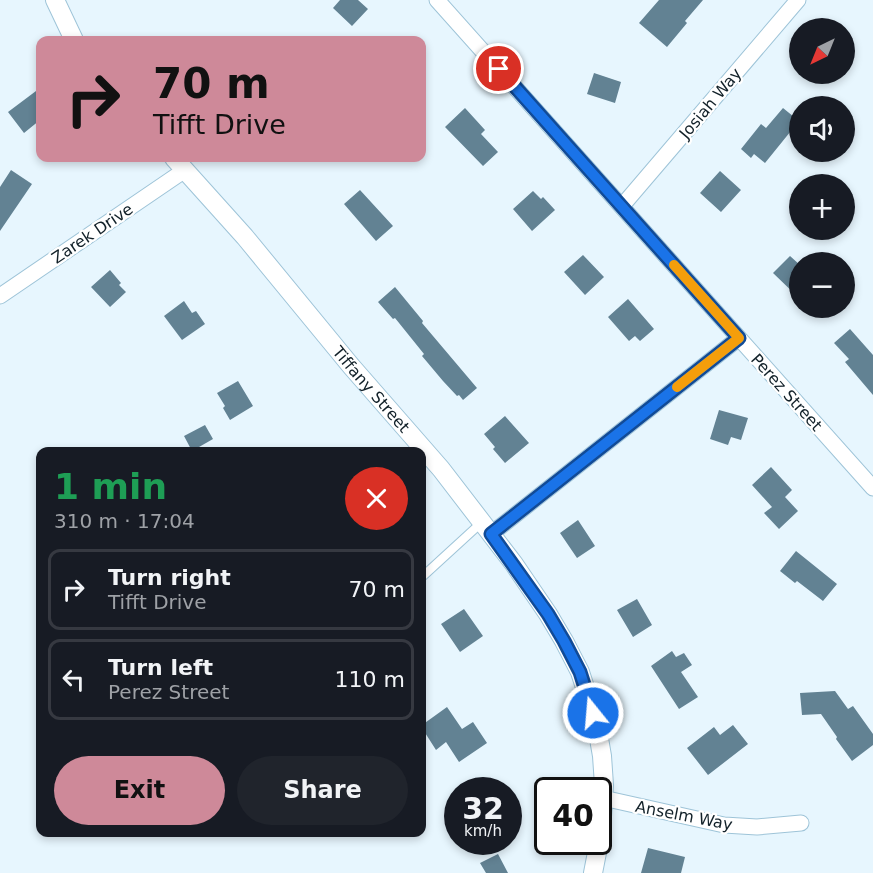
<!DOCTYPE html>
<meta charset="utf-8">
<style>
body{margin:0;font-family:"DejaVu Sans",sans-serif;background:#20242c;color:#f1f3f6;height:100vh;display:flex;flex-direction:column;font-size:22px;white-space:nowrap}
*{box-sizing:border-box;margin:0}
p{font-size:20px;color:#9ea1a6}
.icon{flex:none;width:33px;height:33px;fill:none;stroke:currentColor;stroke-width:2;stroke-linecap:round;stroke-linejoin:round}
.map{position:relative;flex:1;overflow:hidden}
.side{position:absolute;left:36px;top:447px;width:390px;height:390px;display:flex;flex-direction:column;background:#171b24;border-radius:12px;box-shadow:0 3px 9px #0003}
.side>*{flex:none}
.top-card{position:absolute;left:36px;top:36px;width:390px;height:126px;border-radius:12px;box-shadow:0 3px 9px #0003;background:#ce8999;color:#111;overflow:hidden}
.needle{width:39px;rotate:223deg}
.tools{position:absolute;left:789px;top:18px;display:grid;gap:12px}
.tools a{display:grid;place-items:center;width:66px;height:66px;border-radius:50%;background:#171b24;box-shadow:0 3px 9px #0003;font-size:30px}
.speed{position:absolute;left:444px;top:777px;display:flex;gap:12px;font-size:30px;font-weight:700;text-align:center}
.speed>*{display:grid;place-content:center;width:78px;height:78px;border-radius:50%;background:#171b24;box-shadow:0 3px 9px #0003;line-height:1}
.speed small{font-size:15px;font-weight:400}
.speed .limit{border:3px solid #111;border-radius:9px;background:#fff;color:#111}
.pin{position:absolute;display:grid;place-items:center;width:51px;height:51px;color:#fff;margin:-26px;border:3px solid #fff;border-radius:50%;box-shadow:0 2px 6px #0007}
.me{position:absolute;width:66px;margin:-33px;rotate:343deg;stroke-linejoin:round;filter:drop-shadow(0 0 4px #0008)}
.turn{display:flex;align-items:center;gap:21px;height:126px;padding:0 18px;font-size:27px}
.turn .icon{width:78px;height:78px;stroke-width:2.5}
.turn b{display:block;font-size:42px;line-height:51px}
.round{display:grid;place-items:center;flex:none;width:63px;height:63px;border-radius:32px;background:#20242c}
.head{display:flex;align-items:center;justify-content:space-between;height:102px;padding:0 18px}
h1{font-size:36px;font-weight:700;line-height:45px;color:#1e9e55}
.cta{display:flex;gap:12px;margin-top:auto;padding:12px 18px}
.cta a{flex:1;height:69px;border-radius:36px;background:#ce8999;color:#111;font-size:24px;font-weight:700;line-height:69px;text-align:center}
.cta a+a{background:#20242c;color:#f1f3f6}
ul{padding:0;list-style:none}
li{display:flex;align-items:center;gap:18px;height:81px;margin:0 12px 9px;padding:0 6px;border:3px solid #363941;border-radius:12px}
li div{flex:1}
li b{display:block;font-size:22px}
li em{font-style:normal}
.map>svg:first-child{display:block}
</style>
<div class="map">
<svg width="873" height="873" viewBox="0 0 873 873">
<rect width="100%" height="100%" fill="#e7f6fe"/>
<path fill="#628293" d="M 340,0 L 358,0 L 368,9 L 352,26 L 333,8 Z
M 659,0 L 703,0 L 685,21 L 687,23 L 667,47 L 639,23 Z
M 594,73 L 621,82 L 615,103 L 587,94 Z
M 40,88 L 40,120 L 24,133 L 8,112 Z
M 465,108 L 485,130 L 481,134 L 498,152 L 483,166 L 445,127 Z
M 783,108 L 799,121 L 765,163 L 754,154 L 751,158 L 741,149 L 761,124 L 766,128 Z
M 11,170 L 32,184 L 0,231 L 0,187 Z
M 720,171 L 741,190 L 721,212 L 700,193 Z
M 360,190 L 393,226 L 376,241 L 344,204 Z
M 533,191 L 541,199 L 543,197 L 555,210 L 532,231 L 513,209 Z
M 583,255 L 604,277 L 585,295 L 564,272 Z
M 790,256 L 800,265 L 800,299 L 773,273 Z
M 110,270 L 121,283 L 119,285 L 126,292 L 110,307 L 91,287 Z
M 395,287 L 423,321 L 422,323 L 477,388 L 463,400 L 459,395 L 457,396 L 443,381 L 422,356 L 424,354 L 395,318 L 393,319 L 378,302 Z
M 628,299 L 654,329 L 640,341 L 635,336 L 629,341 L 608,317 Z
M 184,301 L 192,313 L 196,311 L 205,324 L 182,340 L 164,316 Z
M 850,329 L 873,355 L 873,395 L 845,362 L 849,359 L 834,343 Z
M 238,381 L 253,406 L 230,420 L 223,408 L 225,406 L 217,393 Z
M 719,410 L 748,418 L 741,440 L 731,437 L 728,445 L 710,439 Z
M 505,416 L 529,443 L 505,463 L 493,449 L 495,447 L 484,434 Z
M 205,425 L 213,439 L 192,451 L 184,436 Z
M 771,467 L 792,490 L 785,497 L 798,511 L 779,529 L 764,513 L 772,507 L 752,485 Z
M 578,520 L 595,546 L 577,558 L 560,533 Z
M 796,551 L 837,584 L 823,601 L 797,581 L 795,583 L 780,571 Z
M 637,599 L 652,625 L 633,637 L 617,610 Z
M 464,609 L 483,636 L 460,652 L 441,624 Z
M 672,651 L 676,657 L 684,653 L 692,665 L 681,672 L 698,697 L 679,709 L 651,666 Z
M 835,691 L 848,709 L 853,706 L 873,734 L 873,745 L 852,761 L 836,739 L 837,737 L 821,714 L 802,715 L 800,693 Z
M 447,707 L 462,729 L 473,722 L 487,743 L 459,762 L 446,742 L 436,750 L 422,728 L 422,725 Z
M 733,725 L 748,744 L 708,775 L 687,748 L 714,727 L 720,735 Z
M 648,848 L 685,857 L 681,873 L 641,873 Z
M 498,854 L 508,873 L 486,873 L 480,863 Z"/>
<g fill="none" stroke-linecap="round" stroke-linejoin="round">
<defs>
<path id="service" d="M 422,577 L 481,523"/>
<path id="minor" d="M 437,0 L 873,488
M 622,206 L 798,0
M 0,296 L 185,170
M 491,534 L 739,338
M 603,798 L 724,825 L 757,827 L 801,823"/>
<g id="tertiary">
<path d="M 55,0 L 74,40"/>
<path id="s1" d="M 174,158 L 245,237 L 351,366 L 441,469 L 514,564 L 548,614 L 564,641 L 580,672 L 589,700 L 597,727 L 602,756 L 604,785 L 601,832 L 593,873"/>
</g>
</defs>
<use href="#service" stroke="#9ec4d8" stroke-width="10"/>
<use href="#minor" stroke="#9ec4d8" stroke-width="17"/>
<use href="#tertiary" stroke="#9ec4d8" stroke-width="20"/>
<use href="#service" stroke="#fff" stroke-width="8"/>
<use href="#minor" stroke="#fff" stroke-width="15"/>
<use href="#tertiary" stroke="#fff" stroke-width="18"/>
</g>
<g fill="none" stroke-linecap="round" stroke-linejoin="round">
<defs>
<path id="route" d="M 499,69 L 739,338 L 491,534 L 548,614 L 564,641 L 580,672 L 593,713"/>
</defs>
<use href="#route" stroke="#114b97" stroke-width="15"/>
<use href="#route" stroke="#1a73e8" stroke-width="10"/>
<path stroke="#f59e0b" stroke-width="10" d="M 674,265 L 739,338 L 677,387"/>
</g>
<g text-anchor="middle" stroke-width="4.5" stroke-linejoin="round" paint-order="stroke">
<g font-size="16" fill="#122129" stroke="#fff">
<text transform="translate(710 103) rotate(-50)" y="6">Josiah Way</text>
<text transform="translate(92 233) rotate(-34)" y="6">Zarek Drive</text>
<text dy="6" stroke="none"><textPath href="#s1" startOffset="304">Tiffany Street</textPath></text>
<text transform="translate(787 392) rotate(48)" y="6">Perez Street</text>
<text transform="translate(684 815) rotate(11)" y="6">Anselm Way</text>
</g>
</g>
</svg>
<div class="tools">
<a><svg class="needle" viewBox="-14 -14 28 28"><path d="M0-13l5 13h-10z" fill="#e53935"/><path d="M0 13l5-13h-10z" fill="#9ea1a6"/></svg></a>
<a><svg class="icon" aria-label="sound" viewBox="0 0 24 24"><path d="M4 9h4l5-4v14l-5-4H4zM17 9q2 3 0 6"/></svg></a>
<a>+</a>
<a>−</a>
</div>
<div class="speed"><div>32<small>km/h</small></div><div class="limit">40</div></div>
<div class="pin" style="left:499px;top:69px;background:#d93025"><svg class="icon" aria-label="arrive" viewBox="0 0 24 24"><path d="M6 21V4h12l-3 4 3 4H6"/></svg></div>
<svg class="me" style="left:593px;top:713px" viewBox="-20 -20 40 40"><circle r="17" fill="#1a73e8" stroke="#fff" stroke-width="3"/><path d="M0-11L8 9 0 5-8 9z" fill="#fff"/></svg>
<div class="top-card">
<div class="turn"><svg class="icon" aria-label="right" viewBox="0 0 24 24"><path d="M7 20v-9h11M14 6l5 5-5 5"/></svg><div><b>70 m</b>Tifft Drive</div></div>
</div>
<section class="side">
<div class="head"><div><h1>1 min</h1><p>310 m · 17:04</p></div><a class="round" style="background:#d93025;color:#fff"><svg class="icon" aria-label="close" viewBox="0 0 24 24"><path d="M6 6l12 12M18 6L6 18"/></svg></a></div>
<ul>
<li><svg class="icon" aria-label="right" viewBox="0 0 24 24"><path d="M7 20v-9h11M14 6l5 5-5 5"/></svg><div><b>Turn right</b><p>Tifft Drive</p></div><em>70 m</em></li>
<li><svg class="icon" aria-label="left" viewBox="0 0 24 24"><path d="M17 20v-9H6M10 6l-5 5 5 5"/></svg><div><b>Turn left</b><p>Perez Street</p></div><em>110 m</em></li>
</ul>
<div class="cta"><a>Exit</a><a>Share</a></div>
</section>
</div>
